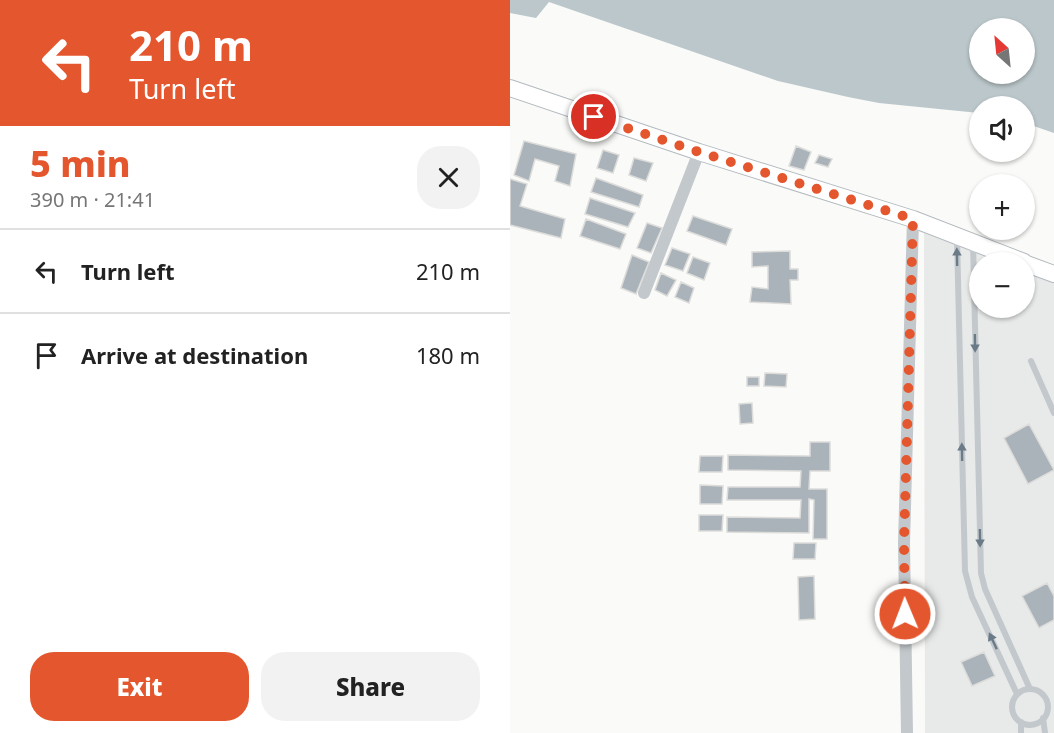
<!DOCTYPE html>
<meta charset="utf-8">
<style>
body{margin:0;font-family:"Noto Sans",sans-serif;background:#f2f2f2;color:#222;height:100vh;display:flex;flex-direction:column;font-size:22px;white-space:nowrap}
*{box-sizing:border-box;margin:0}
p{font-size:20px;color:#767676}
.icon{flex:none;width:33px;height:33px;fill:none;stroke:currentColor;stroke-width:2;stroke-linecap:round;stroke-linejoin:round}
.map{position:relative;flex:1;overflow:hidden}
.drawer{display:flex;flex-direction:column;background:#fff;width:510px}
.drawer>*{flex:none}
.top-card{background:#e4572e;color:#fff;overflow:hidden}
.needle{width:39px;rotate:333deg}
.fabs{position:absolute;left:459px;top:18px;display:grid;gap:12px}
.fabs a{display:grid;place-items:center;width:66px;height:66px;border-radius:50%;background:#fff;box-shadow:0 2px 4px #0004;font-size:30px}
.pin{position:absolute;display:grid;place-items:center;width:51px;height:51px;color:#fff;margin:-26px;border:3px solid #fff;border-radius:50%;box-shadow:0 2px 6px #0007}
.me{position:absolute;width:66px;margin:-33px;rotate:359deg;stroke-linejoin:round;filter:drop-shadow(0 0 4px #0008)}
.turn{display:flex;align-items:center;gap:21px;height:126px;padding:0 30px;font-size:27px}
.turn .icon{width:78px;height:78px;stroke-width:2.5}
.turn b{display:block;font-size:42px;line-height:51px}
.round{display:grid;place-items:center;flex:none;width:63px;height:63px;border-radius:24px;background:#f2f2f2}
.head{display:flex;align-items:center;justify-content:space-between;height:102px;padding:0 30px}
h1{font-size:36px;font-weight:800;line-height:45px;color:#e4572e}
.cta{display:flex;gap:12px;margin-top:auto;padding:12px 30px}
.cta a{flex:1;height:69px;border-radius:24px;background:#e4572e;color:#fff;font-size:24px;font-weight:800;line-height:69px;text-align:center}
.cta a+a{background:#f2f2f2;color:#222}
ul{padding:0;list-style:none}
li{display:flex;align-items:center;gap:18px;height:84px;padding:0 30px;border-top:2px solid #e0e0e0}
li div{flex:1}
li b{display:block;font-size:22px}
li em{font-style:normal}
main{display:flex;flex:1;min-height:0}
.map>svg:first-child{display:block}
</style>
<main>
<section class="drawer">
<div class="top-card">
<div class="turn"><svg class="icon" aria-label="left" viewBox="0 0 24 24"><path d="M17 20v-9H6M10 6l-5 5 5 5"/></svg><div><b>210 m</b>Turn left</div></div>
</div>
<div class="head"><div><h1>5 min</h1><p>390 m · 21:41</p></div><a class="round"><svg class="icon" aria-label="close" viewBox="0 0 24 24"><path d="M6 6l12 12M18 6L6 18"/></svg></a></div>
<ul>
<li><svg class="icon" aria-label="left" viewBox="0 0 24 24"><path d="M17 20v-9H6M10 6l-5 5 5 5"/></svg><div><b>Turn left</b></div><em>210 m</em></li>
<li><svg class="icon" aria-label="arrive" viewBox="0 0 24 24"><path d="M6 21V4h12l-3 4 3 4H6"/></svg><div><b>Arrive at destination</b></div><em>180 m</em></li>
</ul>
<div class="cta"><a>Exit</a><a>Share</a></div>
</section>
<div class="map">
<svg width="544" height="733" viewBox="0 0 544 733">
<rect width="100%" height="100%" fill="#fafaf8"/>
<path fill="#e8e9e9" d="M 414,233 L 492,262 L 470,262 L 470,308 L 514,308 L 515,271 L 544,283 L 544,733 L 415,733 Z"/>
<path fill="#bbc7cb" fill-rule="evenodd" d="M 0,0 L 544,0 L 544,133 L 515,123 L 514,106 L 470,106 L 469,113 L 369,103 L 338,97 L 268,81 L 39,2 L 26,18 L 0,13 ZM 470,28 L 514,28 L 514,74 L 470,74 Z"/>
<path fill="#aab3b9" stroke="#dcdcda" stroke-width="1.5" d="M 14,141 L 66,154 L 60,186 L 45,181 L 49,166 L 25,159 L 19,181 L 4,175 Z
M 286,146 L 301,152 L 294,170 L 279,166 Z
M 93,150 L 109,155 L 103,173 L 87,168 Z
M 309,155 L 322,159 L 318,167 L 305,163 Z
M 124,158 L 143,163 L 136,181 L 119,175 Z
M 86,178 L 133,195 L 129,207 L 81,192 Z
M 0,179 L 17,184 L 10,206 L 55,219 L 51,238 L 0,225 Z
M 80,198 L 125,213 L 118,227 L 75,214 Z
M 183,216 L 222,229 L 216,245 L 177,231 Z
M 76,219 L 116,234 L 110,249 L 70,236 Z
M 137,223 L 152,228 L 141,253 L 127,248 Z
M 162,248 L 180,254 L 173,271 L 155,265 Z
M 280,251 L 280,269 L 288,269 L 288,280 L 280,280 L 281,304 L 240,302 L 242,287 L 258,289 L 258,266 L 242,267 L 242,252 Z
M 122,255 L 139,262 L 126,294 L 111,288 Z
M 183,257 L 200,263 L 194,280 L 177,273 Z
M 151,273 L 166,280 L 157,296 L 145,290 Z
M 171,282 L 184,288 L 179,303 L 165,297 Z
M 255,373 L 277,374 L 276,387 L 254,386 Z
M 237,377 L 249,377 L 249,386 L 237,386 Z
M 242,403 L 243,423 L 230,424 L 229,404 Z
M 519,424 L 544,470 L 518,484 L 494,438 Z
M 300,442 L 320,442 L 320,471 L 300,471 L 299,489 L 317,489 L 317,539 L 303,539 L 304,500 L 299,499 L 299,533 L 217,532 L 217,517 L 290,518 L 291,500 L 217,500 L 218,487 L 290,487 L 291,471 L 218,470 L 218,455 L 300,456 Z
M 190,456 L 213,456 L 212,472 L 189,472 Z
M 190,485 L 213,486 L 212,504 L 190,504 Z
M 189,515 L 213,515 L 212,531 L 189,531 Z
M 284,543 L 306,543 L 305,559 L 283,559 Z
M 304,576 L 305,619 L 289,620 L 288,577 Z
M 537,583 L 544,596 L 544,620 L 529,628 L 512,596 Z
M 474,652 L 485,676 L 462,686 L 451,662 Z"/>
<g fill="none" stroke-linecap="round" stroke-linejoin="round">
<defs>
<path id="secondary" d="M 0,88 L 189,152 L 403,219 L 514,262
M 514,263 L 544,274"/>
</defs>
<use href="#secondary" stroke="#b3babf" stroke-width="18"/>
<path stroke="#c3c8cc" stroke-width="6" d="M 447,238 L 455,571 L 462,597 L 507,694
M 463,243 L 471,573 L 475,589 L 520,689
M 521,361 L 544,413
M502 707a18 18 0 1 1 36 0a18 18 0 1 1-36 0Z
M 533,718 L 535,733
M 511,733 L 511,722"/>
<path stroke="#c3c8cc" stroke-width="12" d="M 134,293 L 189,152
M 397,733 L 394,543 L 403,219"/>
<use href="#secondary" stroke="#fff" stroke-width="16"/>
</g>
<defs><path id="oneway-solid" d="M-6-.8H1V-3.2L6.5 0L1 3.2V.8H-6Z" transform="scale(1.5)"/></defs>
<g fill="#6a7a87">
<use href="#oneway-solid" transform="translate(447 257) rotate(-91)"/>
<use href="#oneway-solid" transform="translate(465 343) rotate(89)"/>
<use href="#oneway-solid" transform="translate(452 452) rotate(-91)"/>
<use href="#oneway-solid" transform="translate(470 538) rotate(89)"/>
<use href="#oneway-solid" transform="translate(483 641) rotate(-115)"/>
</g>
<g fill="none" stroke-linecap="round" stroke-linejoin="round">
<path stroke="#e4572e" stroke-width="10" stroke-dasharray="0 18" d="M 84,117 L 189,152 L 403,219 L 394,543 L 395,614"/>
</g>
</svg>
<div class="fabs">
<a><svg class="needle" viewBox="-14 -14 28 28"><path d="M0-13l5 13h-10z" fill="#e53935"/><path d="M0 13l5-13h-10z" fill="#767676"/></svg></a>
<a><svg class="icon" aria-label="sound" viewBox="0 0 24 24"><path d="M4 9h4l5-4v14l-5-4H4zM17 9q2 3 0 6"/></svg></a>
<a>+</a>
<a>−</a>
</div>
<div class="pin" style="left:84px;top:117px;background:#d93025"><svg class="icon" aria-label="arrive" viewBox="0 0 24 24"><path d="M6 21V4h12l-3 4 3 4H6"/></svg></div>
<svg class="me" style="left:395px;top:614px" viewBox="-20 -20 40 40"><circle r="17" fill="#e4572e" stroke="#fff" stroke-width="3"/><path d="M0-11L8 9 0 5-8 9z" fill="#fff"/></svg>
</div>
</main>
